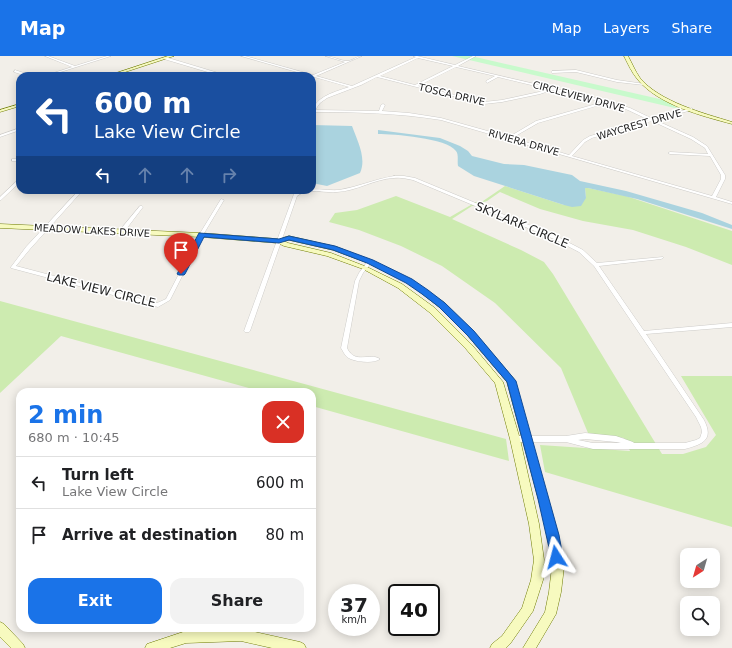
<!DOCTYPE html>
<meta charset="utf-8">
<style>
body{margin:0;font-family:"DejaVu Sans",sans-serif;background:#f2f2f2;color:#202124;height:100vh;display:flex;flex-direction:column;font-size:15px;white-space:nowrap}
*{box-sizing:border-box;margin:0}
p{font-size:13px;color:#757577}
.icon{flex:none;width:22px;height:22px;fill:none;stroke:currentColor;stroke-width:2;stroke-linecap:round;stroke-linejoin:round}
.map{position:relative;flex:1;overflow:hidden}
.sheet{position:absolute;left:16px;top:332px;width:300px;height:244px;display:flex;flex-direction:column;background:#fff;border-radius:12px;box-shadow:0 2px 10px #0003}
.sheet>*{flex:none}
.banner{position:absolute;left:16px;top:16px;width:300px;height:122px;border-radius:12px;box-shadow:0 2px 10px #0003;background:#1a4fa0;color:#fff;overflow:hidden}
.needle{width:26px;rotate:217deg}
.controls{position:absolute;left:680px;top:492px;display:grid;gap:8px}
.controls a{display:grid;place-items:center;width:40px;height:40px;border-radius:8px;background:#fff;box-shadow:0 2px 10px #0003;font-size:20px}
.speed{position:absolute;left:328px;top:528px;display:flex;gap:8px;font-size:20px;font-weight:700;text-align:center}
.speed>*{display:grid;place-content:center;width:52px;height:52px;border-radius:50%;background:#fff;box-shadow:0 2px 10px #0003;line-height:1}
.speed small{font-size:10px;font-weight:400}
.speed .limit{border:2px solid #111;border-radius:6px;background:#fff;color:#111}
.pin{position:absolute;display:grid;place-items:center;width:34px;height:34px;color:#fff;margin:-41px -17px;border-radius:50% 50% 50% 0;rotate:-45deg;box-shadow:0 0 4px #0007}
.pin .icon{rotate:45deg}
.me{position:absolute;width:44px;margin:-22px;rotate:351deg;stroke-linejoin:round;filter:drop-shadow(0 0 3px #0008)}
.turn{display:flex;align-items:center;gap:14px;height:84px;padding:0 12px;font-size:18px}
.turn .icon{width:52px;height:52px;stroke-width:2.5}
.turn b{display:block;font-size:28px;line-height:34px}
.lanes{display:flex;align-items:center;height:38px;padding:0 12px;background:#0003;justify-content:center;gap:20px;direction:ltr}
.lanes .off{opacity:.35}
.round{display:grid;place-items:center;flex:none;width:42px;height:42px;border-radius:12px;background:#f2f2f2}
.head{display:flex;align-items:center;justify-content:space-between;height:68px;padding:0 12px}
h1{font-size:24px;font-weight:600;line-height:30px;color:#1a73e8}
.cta{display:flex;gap:8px;margin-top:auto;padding:8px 12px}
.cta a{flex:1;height:46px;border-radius:12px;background:#1a73e8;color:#fff;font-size:16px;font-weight:600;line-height:46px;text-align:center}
.cta a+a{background:#f2f2f2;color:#202124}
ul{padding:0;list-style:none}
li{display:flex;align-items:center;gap:12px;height:52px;padding:0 12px;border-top:1px solid #e0e0e0}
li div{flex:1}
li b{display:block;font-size:15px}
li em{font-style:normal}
header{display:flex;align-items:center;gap:24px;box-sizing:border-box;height:56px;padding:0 20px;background:#1a73e8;color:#fff}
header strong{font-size:19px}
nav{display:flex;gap:22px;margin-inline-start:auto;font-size:14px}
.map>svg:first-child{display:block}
</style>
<header>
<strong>Map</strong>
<nav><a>Map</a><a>Layers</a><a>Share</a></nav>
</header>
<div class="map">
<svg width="732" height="592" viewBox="0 0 732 592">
<rect width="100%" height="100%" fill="#f2efe9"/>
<path fill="#cdebb0" d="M 505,130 L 564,149 L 586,142 L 585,132 L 588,132 L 626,140 L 732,175 L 732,209 L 686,191 L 633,174 L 583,165 L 540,153 L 500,136 L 487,145 L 472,150 L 452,163 L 521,194 L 544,206 L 553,218 L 662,398 L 683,398 L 706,391 L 716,379 L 681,320 L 732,320 L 732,471 L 545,416 L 540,389 L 630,395 L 624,382 L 588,377 L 561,312 L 495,247 L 442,210 L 401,190 L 359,174 L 329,166 L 335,157 L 357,154 L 396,140 L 450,161 L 476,146 L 483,145 Z
M 0,245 L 506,383 L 509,405 L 312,350 L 312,336 L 263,336 L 61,280 L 0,337 Z"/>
<path fill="#c8facc" d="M 452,0 L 471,0 L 664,44 L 679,53 Z"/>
<path fill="#aad3df" d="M 312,69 L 352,70 C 357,84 367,102 360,117 L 327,130 L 312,127 Z
M 378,74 L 440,82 L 460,90 L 468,95 L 472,100 L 504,108 L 524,109 L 572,119 L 580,125 L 626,135 L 702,157 L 732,169 L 732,173 L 637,143 L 588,132 L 585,132 L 586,142 L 581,150 L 572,151 L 564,149 L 474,120 L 458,110 C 457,105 459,99 456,95 C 447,82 393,78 378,78 Z"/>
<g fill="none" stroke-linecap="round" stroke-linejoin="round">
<defs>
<path id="street" d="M 45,0 L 48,0 L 75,10 L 107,0 L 111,0 L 48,20 L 44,20 L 72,11 Z
M 241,0 L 245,0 L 313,19 L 345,6 L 325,0 C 332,0 341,5 347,5 C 352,5 357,0 362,0 L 316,20 L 352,30 L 416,1 L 413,0 L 417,0 L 455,9 L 473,0 L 476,0 L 458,10 L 608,45 L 630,52 L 653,63 L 692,52 L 692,54 L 655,64 L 693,81 L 707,90 L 725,119 L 725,123 L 716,141 L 732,146 L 732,148 L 441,64 C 398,57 355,56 312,56 C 316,40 335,36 349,31 ZM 418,2 L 453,10 L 415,29 L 380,20 ZM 456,11 L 495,20 L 486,25 L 487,27 L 498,21 L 548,33 L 539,36 L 502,44 L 484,46 L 418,30 ZM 377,21 L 484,48 L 502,46 L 540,38 L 552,34 L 603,46 L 536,65 L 509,81 L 441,62 L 409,57 L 382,55 L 385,49 L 383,48 L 381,49 L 379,55 L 315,54 L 320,47 L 327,42 L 361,29 ZM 607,47 L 628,54 L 649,64 L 590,80 L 583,84 L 569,99 L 512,82 L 538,67 ZM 652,65 L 691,83 L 705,92 L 708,98 L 670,96 L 668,97 L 670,98 L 710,100 L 721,119 L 721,123 L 712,140 L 572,100 L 585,86 L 592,82 Z
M 165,1 L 225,19 L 225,20 L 221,20 L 164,3 Z
M 15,14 L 30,19 L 30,20 L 26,20 L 14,16 Z
M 576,14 L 617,24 L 645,28 L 644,29 L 617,26 L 576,16 L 552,17 L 551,16 L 552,15 Z
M 123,15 L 138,19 L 138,20 L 134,20 L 122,17 Z
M 20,72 L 20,74 L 0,81 L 0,79 Z
M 12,103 L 20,103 L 20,105 L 12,105 Z
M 394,120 L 404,120 L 415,122 L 558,181 L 583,194 L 597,207 L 663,201 L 663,202 L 661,203 L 599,210 L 644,275 L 732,267 L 732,271 L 646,278 L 704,364 C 714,384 703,388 685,393 L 593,393 L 566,386 L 515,386 L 513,385 L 512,383 L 513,381 L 515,380 L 566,380 L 585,377 L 616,380 L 633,386 L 634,387 L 685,387 L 696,384 L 700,382 L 702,376 L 701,371 L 696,361 L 594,210 L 579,196 L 554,183 L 413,124 C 407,123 401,121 394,122 C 374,123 357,135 337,136 C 324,137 308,132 297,140 L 250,275 L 249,276 L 245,276 L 244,275 L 294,138 C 306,130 325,135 339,134 C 358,131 375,123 394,120 ZM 585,383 L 616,386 L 621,387 L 593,387 L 578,384 Z
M 19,123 L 20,123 L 20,126 L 1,144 L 0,144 L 0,141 Z
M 79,134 L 83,134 L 30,193 L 16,210 L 157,247 L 166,243 L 199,179 L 221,143 L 224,144 L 203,179 L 170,244 L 158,251 L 11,212 L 11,211 L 26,191 Z
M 140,150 L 142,150 L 143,151 L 124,176 L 120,176 L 120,174 Z
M 368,205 L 370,205 L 372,206 L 363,217 L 359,225 L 347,292 C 355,309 370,296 380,303 C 374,308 353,306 347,301 C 344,298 343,295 341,292 L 355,225 L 359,217 Z"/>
<path id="secondary" d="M 168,0 L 174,0 L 113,20 L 107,20 Z
M 624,0 L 628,0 C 632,7 635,15 640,22 C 660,46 703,57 732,66 L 732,68 C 702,60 659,49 638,24 C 632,17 628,8 624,0 Z
M 20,48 L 20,50 L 0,56 L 0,54 Z
M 0,168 L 201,177 L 279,183 L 289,180 L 337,191 L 372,205 L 411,224 L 445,247 L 474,276 L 514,323 L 558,479 L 564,511 L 561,536 L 556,558 L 536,592 L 523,592 L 545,556 L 549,536 L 552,511 L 548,479 L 507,326 L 468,280 L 439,251 L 407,226 L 368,207 L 333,194 L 289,184 L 284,185 L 288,187 L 331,197 L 367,211 L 402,228 L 435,252 L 472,289 L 503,326 L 520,383 L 539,468 L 544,504 L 543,524 L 533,555 L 510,588 L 506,592 L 490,592 L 492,588 L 502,580 L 522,552 L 531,524 L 534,504 L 529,468 L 510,383 L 495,327 L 466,293 L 429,256 L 398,232 L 363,213 L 327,200 L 284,190 L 278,187 L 201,181 L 0,172 Z
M 0,566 L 4,568 L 23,588 L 25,592 L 11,592 L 0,581 Z
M 241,573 L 300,586 L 304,588 L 306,592 L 272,592 L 241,585 L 186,587 L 170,592 L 145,592 L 147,588 L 186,575 Z"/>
</defs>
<use href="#street" stroke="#a9a9a9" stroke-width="0.5"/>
<use href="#secondary" stroke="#707d05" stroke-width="1"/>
<use href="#street" fill="#fff" fill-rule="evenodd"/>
<use href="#secondary" fill="#f7fabf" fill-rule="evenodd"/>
</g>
<path fill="#1a73e8" stroke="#114b97" d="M 199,177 L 279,183 L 289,180 L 335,190 L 373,204 L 412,223 L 428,234 L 445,247 L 474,275 L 516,325 L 559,479 L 563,501 L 561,505 L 556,507 L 552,505 L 538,443 L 507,326 L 468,280 L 439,251 L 422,238 L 406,227 L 367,207 L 333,194 L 289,184 L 279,187 L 204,181 L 185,218 L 184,219 L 179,219 L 177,218 Z"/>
<g text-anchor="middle" stroke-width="3" stroke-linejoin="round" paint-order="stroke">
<g font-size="10" fill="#222" stroke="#fff">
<text transform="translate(452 38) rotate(13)" y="4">TOSCA DRIVE</text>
<text transform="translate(579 40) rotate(15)" y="4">CIRCLEVIEW DRIVE</text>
<text transform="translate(639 68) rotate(-16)" y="4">WAYCREST DRIVE</text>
<text transform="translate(524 86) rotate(16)" y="4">RIVIERA DRIVE</text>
<text transform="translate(92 174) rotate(3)" y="4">MEADOW LAKES DRIVE</text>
</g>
<g font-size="12" fill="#222" stroke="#fff">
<text transform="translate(522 169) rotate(23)" y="4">SKYLARK CIRCLE</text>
<text transform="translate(101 234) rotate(14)" y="4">LAKE VIEW CIRCLE</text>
</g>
</g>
</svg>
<div class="controls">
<a><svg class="needle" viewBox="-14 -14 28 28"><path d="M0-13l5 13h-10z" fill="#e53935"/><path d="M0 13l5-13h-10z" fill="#757577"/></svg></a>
<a><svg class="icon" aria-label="search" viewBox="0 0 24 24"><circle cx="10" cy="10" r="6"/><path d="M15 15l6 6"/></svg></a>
</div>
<div class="speed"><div>37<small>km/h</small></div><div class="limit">40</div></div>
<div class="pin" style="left:181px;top:218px;background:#d93025"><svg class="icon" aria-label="arrive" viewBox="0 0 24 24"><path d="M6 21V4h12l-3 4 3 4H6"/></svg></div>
<svg class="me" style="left:556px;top:501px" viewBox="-20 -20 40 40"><path d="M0-17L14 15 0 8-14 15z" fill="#1a73e8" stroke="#fff" stroke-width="4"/></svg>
<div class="banner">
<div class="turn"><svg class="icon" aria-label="left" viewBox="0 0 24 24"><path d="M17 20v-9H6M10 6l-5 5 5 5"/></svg><div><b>600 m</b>Lake View Circle</div></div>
<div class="lanes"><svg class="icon" aria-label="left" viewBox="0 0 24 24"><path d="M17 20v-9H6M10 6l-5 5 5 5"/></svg><svg class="icon off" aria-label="ahead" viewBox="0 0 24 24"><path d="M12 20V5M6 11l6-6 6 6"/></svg><svg class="icon off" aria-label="ahead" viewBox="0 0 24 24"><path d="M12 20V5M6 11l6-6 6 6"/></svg><svg class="icon off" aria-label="right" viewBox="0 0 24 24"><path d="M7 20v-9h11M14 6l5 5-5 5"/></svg></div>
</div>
<section class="sheet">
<div class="head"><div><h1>2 min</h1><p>680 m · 10:45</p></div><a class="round" style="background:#d93025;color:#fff"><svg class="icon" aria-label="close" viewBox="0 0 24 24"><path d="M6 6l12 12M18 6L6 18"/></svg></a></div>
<ul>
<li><svg class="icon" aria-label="left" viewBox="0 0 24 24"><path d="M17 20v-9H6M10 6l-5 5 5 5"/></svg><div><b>Turn left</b><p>Lake View Circle</p></div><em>600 m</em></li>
<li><svg class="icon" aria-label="arrive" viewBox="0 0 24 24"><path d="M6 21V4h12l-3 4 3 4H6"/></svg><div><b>Arrive at destination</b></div><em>80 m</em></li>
</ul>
<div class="cta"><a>Exit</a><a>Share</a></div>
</section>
</div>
